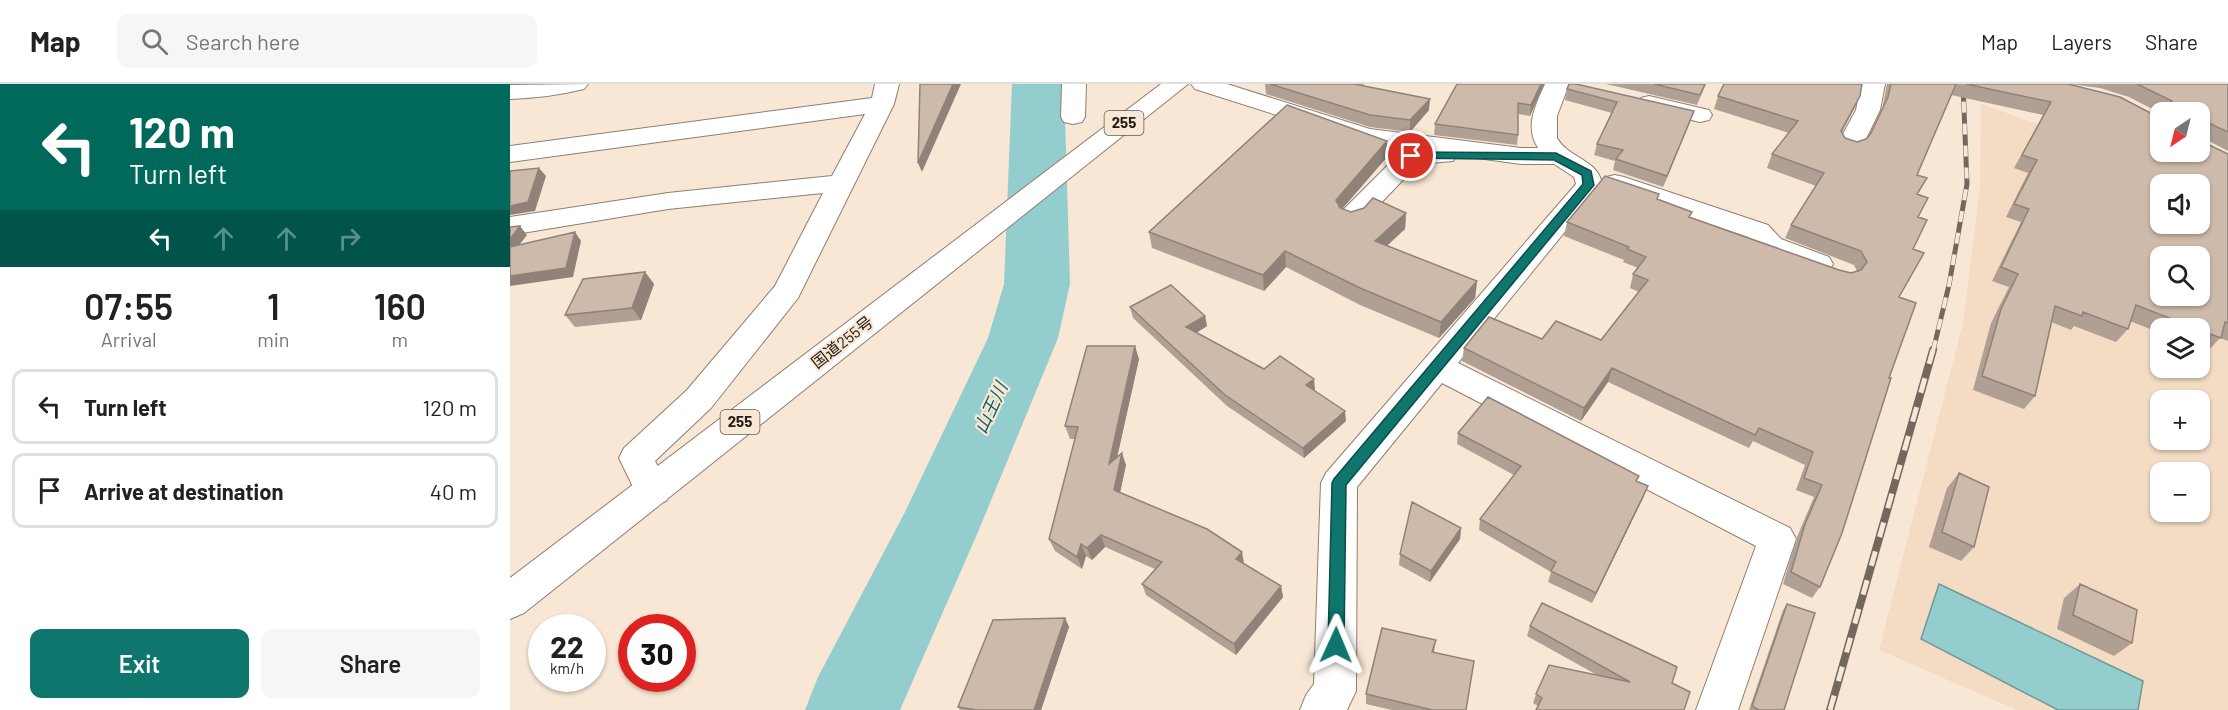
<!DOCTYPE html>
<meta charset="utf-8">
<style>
body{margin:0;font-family:Barlow,"Noto Sans JP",sans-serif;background:#f6f6f6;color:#222;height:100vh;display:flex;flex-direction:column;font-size:22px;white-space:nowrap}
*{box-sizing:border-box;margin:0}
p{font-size:20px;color:#767676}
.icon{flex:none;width:33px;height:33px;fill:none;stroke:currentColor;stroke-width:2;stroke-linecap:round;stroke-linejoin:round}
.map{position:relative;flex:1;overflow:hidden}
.sheet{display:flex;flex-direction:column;background:#fff;width:510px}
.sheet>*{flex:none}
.hud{background:#00695c;color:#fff;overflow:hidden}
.needle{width:39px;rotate:215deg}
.tools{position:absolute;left:1640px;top:18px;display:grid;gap:12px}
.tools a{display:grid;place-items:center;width:60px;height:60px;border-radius:12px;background:#fff;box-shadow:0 2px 4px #0004;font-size:30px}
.speed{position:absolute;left:18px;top:530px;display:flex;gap:12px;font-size:30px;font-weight:700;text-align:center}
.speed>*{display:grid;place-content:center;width:78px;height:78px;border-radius:50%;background:#fff;box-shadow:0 2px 4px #0004;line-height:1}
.speed small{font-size:15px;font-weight:400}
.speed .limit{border:9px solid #d22;background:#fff;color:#111}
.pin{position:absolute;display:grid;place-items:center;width:51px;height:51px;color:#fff;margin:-26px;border:3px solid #fff;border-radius:50%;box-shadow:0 2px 6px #0007}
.me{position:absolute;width:66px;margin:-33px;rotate:1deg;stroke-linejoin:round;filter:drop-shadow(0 0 4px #0008)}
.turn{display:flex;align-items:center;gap:21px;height:126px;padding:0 30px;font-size:27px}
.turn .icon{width:78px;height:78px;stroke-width:2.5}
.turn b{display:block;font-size:42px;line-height:51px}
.lanes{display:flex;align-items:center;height:57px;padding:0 30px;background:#0003;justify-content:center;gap:30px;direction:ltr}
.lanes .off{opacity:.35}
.eta{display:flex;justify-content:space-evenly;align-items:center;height:102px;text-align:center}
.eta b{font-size:36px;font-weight:600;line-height:42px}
.primary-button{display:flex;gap:12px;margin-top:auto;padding:12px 30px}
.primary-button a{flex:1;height:69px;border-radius:12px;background:#0f766e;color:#fff;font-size:24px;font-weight:600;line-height:69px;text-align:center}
.primary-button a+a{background:#f6f6f6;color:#222}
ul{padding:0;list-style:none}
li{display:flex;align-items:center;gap:18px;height:75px;margin:0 12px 9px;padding:0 18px;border:3px solid #e0e0e0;border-radius:12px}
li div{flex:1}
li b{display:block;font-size:22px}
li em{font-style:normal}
header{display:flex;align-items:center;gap:36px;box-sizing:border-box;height:84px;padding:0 30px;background:#fff;border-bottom:2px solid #e0e0e0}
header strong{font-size:28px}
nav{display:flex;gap:33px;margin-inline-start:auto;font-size:21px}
.search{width:420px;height:54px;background:#f6f6f6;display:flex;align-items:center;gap:15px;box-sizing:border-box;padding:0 21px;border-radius:12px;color:#767676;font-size:22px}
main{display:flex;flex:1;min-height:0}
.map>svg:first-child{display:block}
</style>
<header>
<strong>Map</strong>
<div class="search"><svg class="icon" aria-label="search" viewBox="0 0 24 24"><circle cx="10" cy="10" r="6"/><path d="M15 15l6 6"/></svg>Search here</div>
<nav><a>Map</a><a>Layers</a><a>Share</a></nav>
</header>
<main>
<section class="sheet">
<div class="hud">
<div class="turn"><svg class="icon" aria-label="left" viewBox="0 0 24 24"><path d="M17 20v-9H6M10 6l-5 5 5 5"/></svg><div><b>120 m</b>Turn left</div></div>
<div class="lanes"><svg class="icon" aria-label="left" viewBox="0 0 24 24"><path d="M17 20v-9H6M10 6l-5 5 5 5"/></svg><svg class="icon off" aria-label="ahead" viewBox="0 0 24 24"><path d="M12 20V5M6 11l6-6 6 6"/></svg><svg class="icon off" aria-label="ahead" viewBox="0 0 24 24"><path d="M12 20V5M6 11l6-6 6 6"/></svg><svg class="icon off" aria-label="right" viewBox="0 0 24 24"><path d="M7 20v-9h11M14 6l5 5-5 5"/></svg></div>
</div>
<div class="eta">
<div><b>07:55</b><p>Arrival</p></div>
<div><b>1</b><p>min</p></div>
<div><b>160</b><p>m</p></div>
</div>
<ul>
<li><svg class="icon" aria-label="left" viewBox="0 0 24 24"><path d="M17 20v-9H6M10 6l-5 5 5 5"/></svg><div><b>Turn left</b></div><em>120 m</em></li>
<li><svg class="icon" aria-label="arrive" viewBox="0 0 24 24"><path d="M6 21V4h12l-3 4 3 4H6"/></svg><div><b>Arrive at destination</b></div><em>40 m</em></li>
</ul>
<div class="primary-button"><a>Exit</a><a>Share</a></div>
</section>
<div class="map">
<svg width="1718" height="626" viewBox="0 0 1718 626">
<rect width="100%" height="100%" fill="#f9e7d6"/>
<path fill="#f3dbc4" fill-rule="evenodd" d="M 1471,20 L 1679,94 L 1718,87 L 1718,626 L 1507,626 L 1369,566 L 1453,239 L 1470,104 ZM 1650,100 L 1689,100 L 1689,140 L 1650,140 ZM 1650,172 L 1689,172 L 1689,212 L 1650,212 ZM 1650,244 L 1689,244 L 1689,284 L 1650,284 ZM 1650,316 L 1689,316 L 1689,356 L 1650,356 ZM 1650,388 L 1689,388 L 1689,428 L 1650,428 Z"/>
<path fill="#94cdce" stroke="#729896" stroke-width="1.5" d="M 1429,500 L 1633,597 L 1628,626 L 1548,626 L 1411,555 Z"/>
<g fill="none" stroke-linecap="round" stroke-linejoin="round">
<path fill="#94cdce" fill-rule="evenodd" d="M 502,0 L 554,0 L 560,200 L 548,254 L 468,448 L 390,626 L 295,626 L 308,593 L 395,428 L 478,254 L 494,200 Z"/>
<defs>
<path id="minor" d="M 78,0 L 74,5 C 50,11 25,14 0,15 L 0,1 Z
M 365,0 L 389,0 L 384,20 L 288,214 L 201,324 L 145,377 L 161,407 L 156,417 L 143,422 L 130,417 L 109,374 L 114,364 L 177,306 L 265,202 L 313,109 L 158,125 L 0,151 L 0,133 L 158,109 L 322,92 L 355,30 L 0,78 L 0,62 L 362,14 Z
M 552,0 L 576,0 L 575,33 L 572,38 L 563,40 L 554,38 L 551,33 Z
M 681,0 L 717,0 L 860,45 L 1011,64 L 1028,64 C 1014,42 1026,21 1035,0 L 1059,0 L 1047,32 L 1047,54 C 1058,74 1087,75 1092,99 L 1096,93 L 1105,91 L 1114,93 L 1258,141 L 1271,155 L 1319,173 L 1323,180 L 1319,187 L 1309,190 L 1251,169 L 1238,153 L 1096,105 L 1092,99 L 1088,107 L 948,279 L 1280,444 L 1286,455 L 1228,626 L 1186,626 L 1246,462 L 932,299 L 847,403 L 846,607 L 837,626 L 790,626 L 796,611 L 804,600 L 811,399 L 816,389 L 1066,100 L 1064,93 L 1044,80 L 1011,80 L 946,71 L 943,77 L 908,80 L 852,139 L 842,142 L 832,139 L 828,133 L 832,127 L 892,67 L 899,65 L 848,57 L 685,5 Z
M 1351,0 L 1375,0 L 1370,26 L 1353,61 L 1349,66 L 1340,69 L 1331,66 L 1327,61 L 1346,26 Z
M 1139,12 L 1199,26 L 1202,31 L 1199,36 L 1190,38 L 1131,24 L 1127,19 L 1131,14 Z"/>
<path id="highway" d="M 651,0 L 678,0 L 14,529 L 0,535 L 0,494 Z"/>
</defs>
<use href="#minor" stroke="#8f7e6f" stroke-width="2"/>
<use href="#highway" stroke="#8f7e6f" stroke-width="2"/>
<use href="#minor" fill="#fff" fill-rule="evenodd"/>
<use href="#highway" fill="#fff" fill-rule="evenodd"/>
<defs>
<path id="rail-far1" d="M 1423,267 L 1439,201 L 1457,100 L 1453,0"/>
<path id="rail" d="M 1320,626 L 1423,266"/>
</defs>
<use href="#rail-far1" stroke="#73685e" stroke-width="5"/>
<use href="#rail" stroke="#73685e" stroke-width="8"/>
<use href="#rail-far1" stroke="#f9e7d6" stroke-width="4" stroke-dasharray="11" stroke-linecap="butt"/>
<use href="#rail" stroke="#f9e7d6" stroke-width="5" stroke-dasharray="15" stroke-linecap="butt"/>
</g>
<path fill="#b0a093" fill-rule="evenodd" d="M 755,0 L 854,0 L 853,2 L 919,26 L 900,48 L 860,43 L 756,10 Z
M 1034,0 L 1020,32 L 1008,30 L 1008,51 L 1007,61 L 924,51 L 925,40 Z
M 1096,0 L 1196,0 L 1187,21 Z
M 1377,0 L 1718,0 L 1718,67 L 1695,55 L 1693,58 L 1718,70 L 1718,257 L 1710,254 L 1697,268 L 1689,264 L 1689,244 L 1650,244 L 1650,249 L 1620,237 L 1618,245 L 1606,258 L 1564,242 L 1561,246 L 1541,238 L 1525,312 L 1514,325 L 1463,306 L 1481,239 L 1499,203 L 1482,197 L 1511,138 L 1496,133 L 1518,89 L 1504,84 L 1533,31 L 1441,11 L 1407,91 L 1408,133 L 1403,165 L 1389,213 L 1379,294 L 1310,503 L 1302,514 L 1273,500 L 1287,453 L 1304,413 L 1286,406 L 1295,381 L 1243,357 L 1239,364 L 1098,298 L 1071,337 L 952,277 L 954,264 L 1032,255 L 1091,256 L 1129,208 L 1120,204 L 1123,190 L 1128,184 L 1113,178 L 1114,176 L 1054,152 L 1057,138 L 1147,115 L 1181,134 L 1329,186 L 1341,189 L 1347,187 L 1344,181 L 1275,154 L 1281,141 L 1306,102 L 1257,84 L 1262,70 L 1279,49 L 1204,25 L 1208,12 L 1350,12 L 1332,48 L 1335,54 L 1347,58 L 1356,55 L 1361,49 L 1372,26 ZM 1559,0 L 1590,4 L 1619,13 L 1650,29 L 1689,28 L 1689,68 Z
M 1057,5 L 1180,38 L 1153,103 L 1103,86 L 1105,77 L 1084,71 L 1087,60 L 1102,29 L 1055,16 Z
M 877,57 L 877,73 L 832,125 L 841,128 L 896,129 L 895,145 L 877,162 L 967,197 L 965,214 L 929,254 L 850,221 L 776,183 L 754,207 L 642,164 L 639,148 Z
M 135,188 L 144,200 L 131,236 L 65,243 L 55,231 Z
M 620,223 L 695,232 L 697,242 L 686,249 L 754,285 L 805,305 L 804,306 L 836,337 L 794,374 L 717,322 L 623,234 Z
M 629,275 L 607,373 L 616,381 L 610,408 L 734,480 L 771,502 L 773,513 L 726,571 L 636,511 L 632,500 L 645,485 L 595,463 L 582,476 L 576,472 L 572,485 L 545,467 L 539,455 L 565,355 L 560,355 L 555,342 Z
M 948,349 L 1127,398 L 1138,402 L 1133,414 L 1082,519 L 1038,498 L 1041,488 L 969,446 L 970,435 L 1004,391 L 947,360 Z
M 1449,389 L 1464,463 L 1451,477 L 1419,463 L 1437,404 Z
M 951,444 L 950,455 L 920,498 L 889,481 L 890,470 Z
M 1570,500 L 1622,559 L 1604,572 L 1547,545 L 1554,514 Z
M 1277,520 L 1274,626 L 1239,626 L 1273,526 Z
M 555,534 L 559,543 L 531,626 L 450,626 L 448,623 Z
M 1020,542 L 1162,599 L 1028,622 L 1023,619 L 1026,610 L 1087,591 L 1017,552 Z
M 926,556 L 924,568 L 956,626 L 882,626 L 856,620 L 856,610 Z"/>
<path fill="#908278" d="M 443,0 L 451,0 L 412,88 L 408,79 Z
M 1031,0 L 1034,0 L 1020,32 L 1021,21 Z
M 1350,12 L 1344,25 L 1325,60 L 1331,47 Z
M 920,15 L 919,26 L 900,48 L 900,36 Z
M 1184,27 L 1180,38 L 1153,103 L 1157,92 Z
M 877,57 L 877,73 L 826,132 L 826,116 Z
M 29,84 L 36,92 L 25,127 L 0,131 L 0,122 Z
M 896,129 L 895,145 L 864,173 L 865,157 Z
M 10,142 L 17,151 L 0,173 L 0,155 Z
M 65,148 L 71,157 L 63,193 L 0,202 L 0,192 Z
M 775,167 L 776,183 L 754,207 L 753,191 Z
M 135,188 L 144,200 L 131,236 L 122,224 Z
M 967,197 L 965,214 L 929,254 L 931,238 Z
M 695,232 L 697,242 L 678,254 L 676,243 Z
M 625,262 L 629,275 L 603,392 L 599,380 Z
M 1102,284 L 1098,298 L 1071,337 L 1074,324 Z
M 804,295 L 805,305 L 797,312 L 796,301 Z
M 835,327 L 836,337 L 794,374 L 793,364 Z
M 612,369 L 616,381 L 608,418 L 604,406 Z
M 1138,402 L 1133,414 L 1082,519 L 1086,509 Z
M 951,444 L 950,455 L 920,498 L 921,487 Z
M 591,451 L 595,463 L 582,476 L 577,464 Z
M 571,460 L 576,472 L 572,485 L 567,473 Z
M 732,468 L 734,479 L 726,475 Z
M 771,502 L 773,513 L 726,571 L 724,560 Z
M 555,534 L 559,543 L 531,626 L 524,626 Z"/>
<path fill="#cdbaab" stroke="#908278" stroke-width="1.5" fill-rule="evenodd" d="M 410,0 L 443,0 L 408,79 Z
M 760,0 L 844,0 L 920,15 L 900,36 L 860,31 Z
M 947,0 L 1031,0 L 1021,21 L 1008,19 L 1008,51 L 925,40 Z
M 1059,0 L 1066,0 L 1184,27 L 1157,92 L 1106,75 L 1113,66 L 1087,60 L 1107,18 L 1057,5 Z
M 1144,0 L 1195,0 L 1190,11 Z
M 1214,0 L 1352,0 L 1350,12 L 1331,47 L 1335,54 L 1347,58 L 1356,55 L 1361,49 L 1378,13 L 1381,0 L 1446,0 L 1407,91 L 1417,94 L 1407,110 L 1418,114 L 1408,133 L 1417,136 L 1403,165 L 1414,169 L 1389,213 L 1406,219 L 1379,294 L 1381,294 L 1332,449 L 1310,503 L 1281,488 L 1295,440 L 1312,401 L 1294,394 L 1303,368 L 1249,344 L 1245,351 L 1102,284 L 1074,324 L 954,264 L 979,233 L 1032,255 L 1046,237 L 1091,256 L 1138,196 L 1123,190 L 1136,173 L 1117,165 L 1119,163 L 1057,138 L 1095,92 L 1149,110 L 1147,115 L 1182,128 L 1179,133 L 1329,186 L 1341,189 L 1351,186 L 1357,178 L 1351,167 L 1281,141 L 1314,89 L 1262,70 L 1288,37 L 1208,12 Z
M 1456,0 L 1558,0 L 1610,13 L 1650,34 L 1650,68 L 1689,68 L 1689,56 L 1718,70 L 1718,239 L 1715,238 L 1711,254 L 1689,246 L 1689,244 L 1685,244 L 1626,221 L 1618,245 L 1573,228 L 1572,232 L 1545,222 L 1525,312 L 1472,292 L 1491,225 L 1508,190 L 1491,183 L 1519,125 L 1504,120 L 1527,76 L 1512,71 L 1541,18 ZM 1650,100 L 1689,100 L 1689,140 L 1650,140 ZM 1650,172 L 1689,172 L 1689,212 L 1650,212 Z
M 1627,0 L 1718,0 L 1718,48 L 1699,39 L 1697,53 L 1690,53 L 1689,54 L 1689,28 L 1662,28 L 1662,17 Z
M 777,21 L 877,57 L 826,116 L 830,124 L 841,128 L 854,124 L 863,114 L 896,129 L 865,157 L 967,197 L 931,238 L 850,204 L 775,167 L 753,191 L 639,148 Z
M 29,84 L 18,118 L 0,122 L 0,87 Z
M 10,142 L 0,155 L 0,143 Z
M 65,148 L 56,184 L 0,192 L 0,163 Z
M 135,188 L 122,224 L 55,231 L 73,195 Z
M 661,201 L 695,232 L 676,243 L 754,285 L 770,272 L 804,295 L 796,301 L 835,327 L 793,364 L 715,311 L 620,223 Z
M 577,262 L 625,262 L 599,380 L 612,369 L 604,406 L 697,445 L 732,468 L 726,475 L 771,502 L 724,560 L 632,500 L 652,478 L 591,451 L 577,464 L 571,460 L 567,473 L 539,455 L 568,343 L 555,342 Z
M 978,313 L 1129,392 L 1126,397 L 1138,402 L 1086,509 L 1041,487 L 1046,478 L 970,435 L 1011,382 L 948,349 Z
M 1449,389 L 1479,403 L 1464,463 L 1432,448 Z
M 902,418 L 951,444 L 921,487 L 890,470 Z
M 1570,500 L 1627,526 L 1622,559 L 1563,531 Z
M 1032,519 L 1167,583 L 1162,599 L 1180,608 L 1174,626 L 1026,626 L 1032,614 L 1026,610 L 1039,581 L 1120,598 L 1020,542 Z
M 1277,520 L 1305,529 L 1274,626 L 1249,626 L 1242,622 Z
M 555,534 L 524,626 L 467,626 L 448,623 L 483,536 Z
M 872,544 L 926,556 L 922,568 L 964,577 L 956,626 L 922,626 L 856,610 Z"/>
<path fill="#0f766e" stroke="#0a4d48" stroke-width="1.5" d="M 901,68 L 1046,69 L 1081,87 L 1084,101 L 836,401 L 834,561 L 832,566 L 826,569 L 820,566 L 818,561 L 822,399 L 824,395 L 1073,100 L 1072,91 L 1044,76 L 897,74 L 896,72 Z"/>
<g text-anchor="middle" stroke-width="4.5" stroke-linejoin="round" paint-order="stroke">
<g fill="#f9e7d6" stroke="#62584f" stroke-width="1.5">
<rect x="594.5" y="27" width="39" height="24" rx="4.5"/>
<rect x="210.5" y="326" width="39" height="24" rx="4.5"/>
</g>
<g font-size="15" font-weight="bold" fill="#211b15">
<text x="614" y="44">255</text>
<text x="230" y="343">255</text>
</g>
<g font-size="16" fill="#211b15" stroke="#f9e7d6">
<text transform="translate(332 258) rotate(-38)" y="6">国道255号</text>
</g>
<g font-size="18" font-style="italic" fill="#0f6061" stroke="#f9e7d6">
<text transform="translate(481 324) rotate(-65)" y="6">山王川</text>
</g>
</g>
</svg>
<div class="tools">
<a><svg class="needle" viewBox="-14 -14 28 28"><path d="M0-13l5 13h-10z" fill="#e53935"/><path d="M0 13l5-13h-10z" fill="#767676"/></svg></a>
<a><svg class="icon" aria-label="sound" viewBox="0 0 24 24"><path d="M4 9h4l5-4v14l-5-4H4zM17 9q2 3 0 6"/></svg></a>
<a><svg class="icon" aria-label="search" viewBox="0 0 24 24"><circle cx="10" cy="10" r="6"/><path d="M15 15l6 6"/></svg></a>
<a><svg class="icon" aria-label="layers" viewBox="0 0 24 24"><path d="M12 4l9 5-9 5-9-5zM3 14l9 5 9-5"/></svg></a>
<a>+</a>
<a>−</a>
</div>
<div class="speed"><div>22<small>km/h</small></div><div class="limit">30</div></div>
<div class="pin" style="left:901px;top:72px;background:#d93025"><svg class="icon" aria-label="arrive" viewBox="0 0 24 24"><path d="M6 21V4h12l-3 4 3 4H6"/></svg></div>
<svg class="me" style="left:826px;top:561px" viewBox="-20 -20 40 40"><path d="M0-17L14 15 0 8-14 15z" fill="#0f766e" stroke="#fff" stroke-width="4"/></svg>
</div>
</main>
